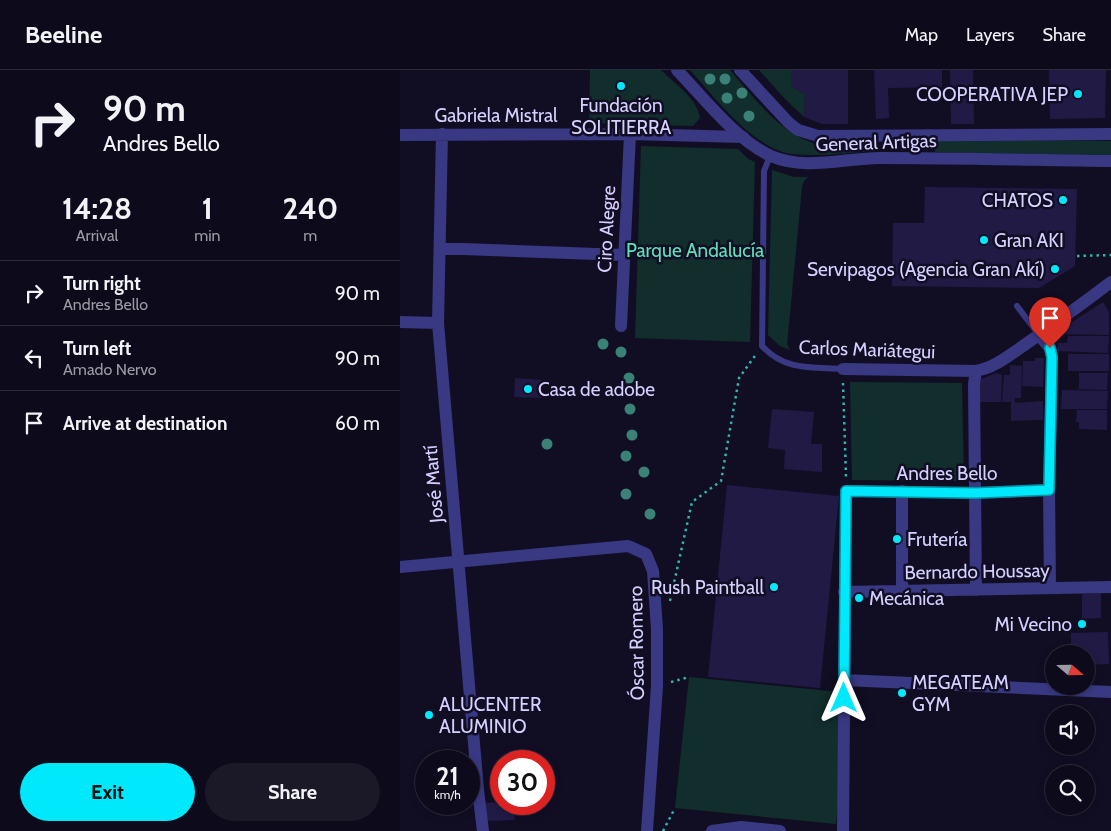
<!DOCTYPE html>
<meta charset="utf-8">
<style>
body{margin:0;font-family:Cabin,sans-serif;background:#1b1828;color:#f1f3f6;height:100vh;display:flex;flex-direction:column;font-size:19px;white-space:nowrap}
*{box-sizing:border-box;margin:0}
p{font-size:16px;color:#9a9aa3}
.icon{flex:none;width:28px;height:28px;fill:none;stroke:currentColor;stroke-width:2;stroke-linecap:round;stroke-linejoin:round}
.map{position:relative;flex:1;overflow:hidden}
.details{display:flex;flex-direction:column;background:#0d0a1b;width:400px}
.details>*{flex:none}
.top-card{background:#0d0a1b;color:#f1f3f6;overflow:hidden}
.needle{width:32px;rotate:110deg}
.buttons{position:absolute;left:645px;top:575px;display:grid;gap:10px}
.buttons a{display:grid;place-items:center;width:50px;height:50px;border-radius:50%;background:#0d0a1b;box-shadow:0 2px 8px #0003,0 0 0 1px #2d2b3a;font-size:25px}
.speed{position:absolute;left:15px;top:680px;display:flex;gap:10px;font-size:25px;font-weight:700;text-align:center}
.speed>*{display:grid;place-content:center;width:65px;height:65px;border-radius:50%;background:#0d0a1b;box-shadow:0 2px 8px #0003,0 0 0 1px #2d2b3a;line-height:1}
.speed small{font-size:12px;font-weight:400}
.speed .limit{border:8px solid #d22;background:#fff;color:#111}
.pin{position:absolute;display:grid;place-items:center;width:42px;height:42px;color:#fff;margin:-51px -21px;border-radius:50% 50% 50% 0;rotate:-45deg;box-shadow:0 0 5px #0007}
.pin .icon{rotate:45deg}
.me{position:absolute;width:55px;margin:-28px;rotate:0deg;stroke-linejoin:round;filter:drop-shadow(0 0 4px #0008)}
.turn{display:flex;align-items:center;gap:18px;height:105px;padding:0 20px;font-size:22px}
.turn .icon{width:65px;height:65px;stroke-width:2.5}
.turn b{display:block;font-size:35px;line-height:42px}
.eta{display:flex;justify-content:space-evenly;align-items:center;height:85px;text-align:center}
.eta b{font-size:30px;font-weight:700;line-height:35px}
.cta{display:flex;gap:10px;margin-top:auto;padding:10px 20px}
.cta a{flex:1;height:58px;border-radius:30px;background:#00e9fc;color:#111;font-size:20px;font-weight:700;line-height:58px;text-align:center}
.cta a+a{background:#1b1828;color:#f1f3f6}
ul{padding:0;list-style:none}
li{display:flex;align-items:center;gap:15px;height:65px;padding:0 20px;border-top:1px solid #2d2b3a}
li div{flex:1}
li b{display:block;font-size:19px}
li em{font-style:normal}
header{display:flex;align-items:center;gap:30px;box-sizing:border-box;height:70px;padding:0 25px;background:#0d0a1b;border-bottom:1px solid #2d2b3a}
header strong{font-size:24px}
nav{display:flex;gap:28px;margin-inline-start:auto;font-size:18px}
main{display:flex;flex:1;min-height:0}
.map>svg:first-child{display:block}
</style>
<header>
<strong>Beeline</strong>
<nav><a>Map</a><a>Layers</a><a>Share</a></nav>
</header>
<main>
<section class="details">
<div class="top-card">
<div class="turn"><svg class="icon" aria-label="right" viewBox="0 0 24 24"><path d="M7 20v-9h11M14 6l5 5-5 5"/></svg><div><b>90 m</b>Andres Bello</div></div>
</div>
<div class="eta">
<div><b>14:28</b><p>Arrival</p></div>
<div><b>1</b><p>min</p></div>
<div><b>240</b><p>m</p></div>
</div>
<ul>
<li><svg class="icon" aria-label="right" viewBox="0 0 24 24"><path d="M7 20v-9h11M14 6l5 5-5 5"/></svg><div><b>Turn right</b><p>Andres Bello</p></div><em>90 m</em></li>
<li><svg class="icon" aria-label="left" viewBox="0 0 24 24"><path d="M17 20v-9H6M10 6l-5 5 5 5"/></svg><div><b>Turn left</b><p>Amado Nervo</p></div><em>90 m</em></li>
<li><svg class="icon" aria-label="arrive" viewBox="0 0 24 24"><path d="M6 21V4h12l-3 4 3 4H6"/></svg><div><b>Arrive at destination</b></div><em>60 m</em></li>
</ul>
<div class="cta"><a>Exit</a><a>Share</a></div>
</section>
<div class="map">
<svg width="711" height="761" viewBox="0 0 711 761">
<rect width="100%" height="100%" fill="#110e24"/>
<path fill="#112e2c" d="M 190,0 L 261,0 C 274,13 298,29 300,48 L 293,56 L 189,53 Z
M 290,0 L 330,0 C 357,31 384,70 427,76 C 442,79 458,76 473,75 L 473,81 C 447,83 419,87 392,84 C 354,79 315,28 290,0 Z
M 359,0 L 391,0 L 391,16 L 405,24 L 404,47 L 385,29 Z
M 588,70 L 711,71 L 711,85 L 535,82 L 533,71 Z
M 241,76 L 338,79 L 348,89 L 355,92 L 350,272 L 235,268 Z
M 372,100 L 394,107 L 408,107 L 404,111 L 402,117 L 388,265 L 387,274 L 390,280 L 380,276 L 368,265 Z
M 450,312 L 562,313 L 564,411 L 452,410 Z
M 289,607 L 449,623 L 436,754 L 275,738 Z"/>
<path fill="#211a45" d="M 391,0 L 448,0 L 448,54 L 422,54 L 404,47 L 405,24 L 391,16 Z
M 474,0 L 542,0 L 542,17 L 488,18 L 489,48 L 476,49 Z
M 550,0 L 573,0 L 574,54 L 551,54 Z
M 649,0 L 706,0 L 705,48 L 650,49 Z
M 525,117 L 677,119 L 675,196 L 639,218 L 492,216 L 493,153 L 524,153 Z
M 703,232 L 709,242 L 709,265 L 657,264 L 660,260 Z
M 668,266 L 709,266 L 708,283 L 658,281 L 658,273 L 667,273 Z
M 668,284 L 709,284 L 709,301 L 668,301 Z
M 635,288 L 644,288 L 643,317 L 622,316 L 623,291 L 635,291 Z
M 610,295 L 622,296 L 621,328 L 615,328 L 615,333 L 643,331 L 643,350 L 611,351 L 611,332 L 602,332 L 604,305 L 610,305 Z
M 596,303 L 602,305 L 601,332 L 579,332 L 579,310 Z
M 679,303 L 708,303 L 707,320 L 679,319 Z
M 115,308 L 142,310 L 141,328 L 114,327 Z
M 662,320 L 708,321 L 707,339 L 661,339 Z
M 372,339 L 414,342 L 411,374 L 422,374 L 422,402 L 384,399 L 385,380 L 368,378 Z
M 677,340 L 707,340 L 707,360 L 679,359 L 679,352 L 676,352 Z
M 327,415 L 439,426 L 420,618 L 308,607 Z
M 701,523 L 701,548 L 682,549 L 682,524 Z
M 708,562 L 709,594 L 686,595 L 686,584 L 671,584 L 671,563 Z
M 101,732 L 101,734 L 112,734 L 115,750 L 86,751 L 83,733 Z"/>
<g fill="none" stroke-linecap="round" stroke-linejoin="round">
<path stroke="#2db6aa" stroke-width="2.5" stroke-dasharray="2.5 4" stroke-linecap="butt" d="M 677,186 L 711,185
M 443,313 L 446,407
M 270,531 L 292,432 L 321,411 L 339,308 L 357,283
M 271,612 L 289,607
M 263,761 L 275,738"/>
<path stroke="#393883" stroke-width="6" d="M 370,86 L 364,101 L 362,276 C 385,301 411,297 443,299
M 617,236 L 639,265"/>
<path stroke="#393883" stroke-width="12" d="M 42,64 L 38,253 L 78,720 L 83,761
M 0,65 L 230,64 L 343,67
M 40,179 L 63,179 L 223,185
M 0,252 L 38,253
M 221,256 L 230,64
M 639,265 L 650,278 L 652,287 L 649,420 L 650,518
M 443,299 L 576,301 C 594,298 608,286 623,276 C 653,255 682,234 711,212
M 576,301 L 574,314 L 576,520
M 502,421 L 502,521
M 0,497 L 228,476 L 246,484 L 253,501 L 257,559 L 257,616 L 247,761
M 444,522 L 711,517
M 444,610 L 711,622
M 312,761 L 341,757 L 380,761
M 443,761 L 446,421 L 576,423 L 649,420"/>
<path stroke="#393883" stroke-width="12" d="M 277,0 C 303,27 337,71 371,86 C 405,101 445,88 480,88 C 557,88 634,90 711,91
M 340,0 L 389,53 L 398,60 L 418,66 L 711,64"/>
</g>
<g fill="#3a8278">
<circle cx="310" cy="9" r="5.5"/>
<circle cx="325" cy="9" r="5.5"/>
<circle cx="342" cy="23" r="5.5"/>
<circle cx="327" cy="28" r="5.5"/>
<circle cx="349" cy="46" r="5.5"/>
<circle cx="203" cy="274" r="5.5"/>
<circle cx="221" cy="282" r="5.5"/>
<circle cx="229" cy="308" r="5.5"/>
<circle cx="230" cy="339" r="5.5"/>
<circle cx="232" cy="365" r="5.5"/>
<circle cx="147" cy="374" r="5.5"/>
<circle cx="226" cy="386" r="5.5"/>
<circle cx="244" cy="402" r="5.5"/>
<circle cx="226" cy="424" r="5.5"/>
<circle cx="250" cy="444" r="5.5"/>
</g>
<g fill="none" stroke-linecap="round" stroke-linejoin="round">
<defs>
<path id="route" d="M 444,628 L 446,421 L 576,423 L 649,420 L 652,287 L 650,278"/>
</defs>
<use href="#route" stroke="#0097a4" stroke-width="12"/>
<use href="#route" stroke="#00e9fc" stroke-width="9"/>
</g>
<g fill="#00e9fc" stroke="#110e24" stroke-width="2">
<circle cx="221" cy="16" r="5"/>
<circle cx="678" cy="24" r="5"/>
<circle cx="663" cy="130" r="5"/>
<circle cx="584" cy="170" r="5"/>
<circle cx="655" cy="199" r="5"/>
<circle cx="128" cy="319" r="5"/>
<circle cx="497" cy="469" r="5"/>
<circle cx="374" cy="517" r="5"/>
<circle cx="459" cy="528" r="5"/>
<circle cx="682" cy="554" r="5"/>
<circle cx="502" cy="623" r="5"/>
<circle cx="29" cy="645" r="5"/>
</g>
<g text-anchor="middle" stroke-width="5" stroke-linejoin="round" paint-order="stroke">
<g font-size="19" fill="#d5d1ff" stroke="#110e24" text-anchor="start">
<text x="668" y="31" text-anchor="end">COOPERATIVA JEP</text>
<text x="221" y="42" text-anchor="middle">Fundación<tspan x="221" dy="22">SOLITIERRA</tspan></text>
<text x="653" y="137" text-anchor="end">CHATOS</text>
<text x="594" y="177">Gran AKI</text>
<text x="645" y="206" text-anchor="end">Servipagos (Agencia Gran Akí)</text>
<text x="138" y="326">Casa de adobe</text>
<text x="507" y="476">Frutería</text>
<text x="364" y="524" text-anchor="end">Rush Paintball</text>
<text x="469" y="535">Mecánica</text>
<text x="672" y="561" text-anchor="end">Mi Vecino</text>
<text x="512" y="619">MEGATEAM<tspan x="512" dy="22">GYM</tspan></text>
<text x="39" y="641">ALUCENTER<tspan x="39" dy="22">ALUMINIO</tspan></text>
</g>
<g font-size="19" fill="#d5d1ff" stroke="#110e24">
<text x="96" y="52">Gabriela Mistral</text>
<text transform="translate(476 72) rotate(-2)" y="7">General Artigas</text>
<text transform="translate(206 159) rotate(-87)" y="7">Ciro Alegre</text>
<text transform="translate(467 279) rotate(2)" y="7">Carlos Mariátegui</text>
<text x="547" y="410">Andres Bello</text>
<text transform="translate(33 414) rotate(-95)" y="7">José Martí</text>
<text transform="translate(577 501) rotate(-1)" y="7">Bernardo Houssay</text>
<text transform="translate(236 573) rotate(-91)" y="7">Óscar Romero</text>
</g>
<g font-size="19" fill="#5be1bc" stroke="#110e24">
<text x="295" y="187">Parque Andalucía</text>
</g>
</g>
</svg>
<div class="buttons">
<a><svg class="needle" viewBox="-14 -14 28 28"><path d="M0-13l5 13h-10z" fill="#e53935"/><path d="M0 13l5-13h-10z" fill="#9a9aa3"/></svg></a>
<a><svg class="icon" aria-label="sound" viewBox="0 0 24 24"><path d="M4 9h4l5-4v14l-5-4H4zM17 9q2 3 0 6"/></svg></a>
<a><svg class="icon" aria-label="search" viewBox="0 0 24 24"><circle cx="10" cy="10" r="6"/><path d="M15 15l6 6"/></svg></a>
</div>
<div class="speed"><div>21<small>km/h</small></div><div class="limit">30</div></div>
<div class="pin" style="left:650px;top:278px;background:#d93025"><svg class="icon" aria-label="arrive" viewBox="0 0 24 24"><path d="M6 21V4h12l-3 4 3 4H6"/></svg></div>
<svg class="me" style="left:444px;top:628px" viewBox="-20 -20 40 40"><path d="M0-17L14 15 0 8-14 15z" fill="#00e9fc" stroke="#fff" stroke-width="4"/></svg>
</div>
</main>
